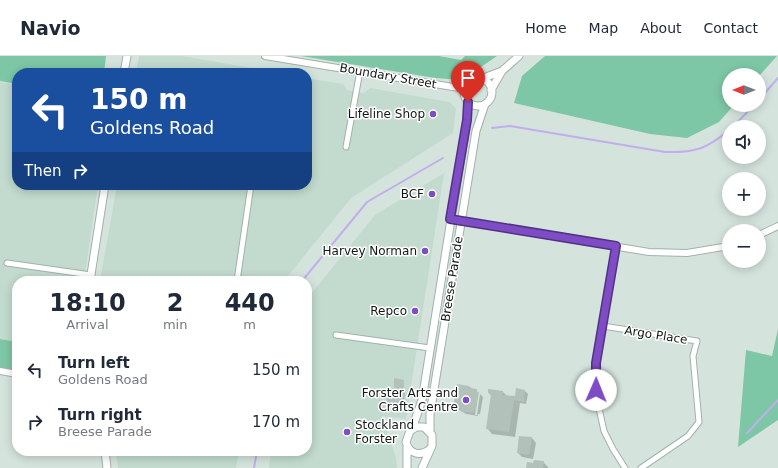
<!DOCTYPE html>
<meta charset="utf-8">
<style>
body{margin:0;font-family:"DejaVu Sans",sans-serif;background:#f6f6f7;color:#1f2937;height:100vh;display:flex;flex-direction:column;font-size:15px;white-space:nowrap}
*{box-sizing:border-box;margin:0}
p{font-size:13px;color:#747a83}
.icon{flex:none;width:22px;height:22px;fill:none;stroke:currentColor;stroke-width:2;stroke-linecap:round;stroke-linejoin:round}
.map{position:relative;flex:1;overflow:hidden}
.details{position:absolute;left:12px;top:220px;width:300px;height:180px;display:flex;flex-direction:column;background:#fff;border-radius:16px;box-shadow:0 2px 10px #0003}
.details>*{flex:none}
.hud{position:absolute;left:12px;top:12px;width:300px;height:122px;border-radius:16px;box-shadow:0 2px 10px #0003;background:#1a4fa0;color:#fff;overflow:hidden}
.needle{width:26px;rotate:270deg}
.buttons{position:absolute;left:722px;top:12px;display:grid;gap:8px}
.buttons a{display:grid;place-items:center;width:44px;height:44px;border-radius:50%;background:#fff;box-shadow:0 2px 10px #0003;font-size:20px}
.pin{position:absolute;display:grid;place-items:center;width:34px;height:34px;color:#fff;margin:-41px -17px;border-radius:50% 50% 50% 0;rotate:-45deg;box-shadow:0 0 4px #0007}
.pin .icon{rotate:45deg}
.me{position:absolute;width:44px;margin:-22px;rotate:1deg;stroke-linejoin:round;filter:drop-shadow(0 0 3px #0008)}
.turn{display:flex;align-items:center;gap:14px;height:84px;padding:0 12px;font-size:18px}
.turn .icon{width:52px;height:52px;stroke-width:2.5}
.turn b{display:block;font-size:28px;line-height:34px}
.then{display:flex;align-items:center;height:38px;padding:0 12px;background:#0003;gap:8px;font-size:15px}
.eta{display:flex;justify-content:space-evenly;align-items:center;height:68px;text-align:center}
.eta b{font-size:24px;font-weight:800;line-height:28px}
ul{padding:0;list-style:none}
li{display:flex;align-items:center;gap:12px;height:52px;padding:0 12px}
li div{flex:1}
li b{display:block;font-size:15px}
li em{font-style:normal}
header{display:flex;align-items:center;gap:24px;box-sizing:border-box;height:56px;padding:0 20px;background:#fff;border-bottom:1px solid #e0e1e3}
header strong{font-size:19px}
nav{display:flex;gap:22px;margin-inline-start:auto;font-size:14px}
.map>svg:first-child{display:block}
</style>
<header>
<strong>Navio</strong>
<nav><a>Home</a><a>Map</a><a>About</a><a>Contact</a></nav>
</header>
<div class="map">
<svg width="778" height="412" viewBox="0 0 778 412">
<rect width="100%" height="100%" fill="#d4e4dc"/>
<path fill="#c2dbce" d="M 139,0 L 182,0 L 280,17 L 136,17 Z
M 307,22 L 343,28 L 347,34 L 364,37 L 370,32 L 449,46 L 456,52 L 453,77 L 351,142 L 284,225 L 100,225 L 117,129 L 307,129 Z
M 0,26 L 17,29 L 17,129 L 98,129 L 84,225 L 17,225 L 17,286 L 0,283 Z
M 444,117 L 406,363 L 382,360 L 396,402 L 397,412 L 269,412 L 271,395 L 307,395 L 307,243 L 375,159 Z
M 116,395 L 239,395 L 236,412 L 118,412 Z"/>
<path fill="#7ec7a6" d="M 0,0 L 106,0 L 104,17 L 17,17 L 17,28 L 0,25 Z
M 301,0 L 439,0 L 461,4 L 465,0 L 497,0 L 462,24 L 435,22 Z
M 545,0 L 777,0 L 759,20 L 759,19 L 729,19 L 729,49 L 734,49 L 719,66 L 687,82 L 650,78 L 514,47 L 522,20 Z
M 778,273 L 778,364 L 738,391 L 746,294 L 772,300 Z
M 0,283 L 17,286 L 17,314 L 0,312 Z"/>
<path fill="#0003" d="M 403,325 L 404,336 L 405,337 L 403,350 L 388,348 L 387,347 L 395,334 Z
M 468,330 L 478,336 L 475,359 L 477,359 L 480,338 L 483,341 L 480,358 L 478,358 L 478,360 L 466,358 L 454,351 Z
M 525,335 L 528,338 L 526,348 L 520,347 L 515,381 L 492,378 L 487,372 L 492,340 L 489,337 L 503,336 L 507,340 L 515,342 Z
M 532,382 L 536,387 L 533,403 L 522,401 L 518,397 Z
M 543,406 L 549,412 L 527,412 L 534,408 Z"/>
<g fill="none" stroke-linecap="round" stroke-linejoin="round">
<path stroke="#c2aeec" stroke-width="2" d="M 759,44 L 778,22
M 733,71 L 754,49
M 492,72 L 510,70 L 665,96 C 694,97 707,93 729,74
M 302,225 L 367,146 L 443,102
M 747,377 L 778,344
M 254,412 L 257,395"/>
</g>
<path fill="#b2c2ba" d="M 211,12 L 228,15 L 227,17 L 210,17 Z
M 394,322 L 404,324 L 403,335 L 405,335 L 402,350 L 386,347 L 388,332 L 394,333 Z
M 457,328 L 469,330 L 468,332 L 477,333 L 477,336 L 479,336 L 476,354 L 474,354 L 474,357 L 460,355 L 461,352 L 453,351 Z
M 516,332 L 525,334 L 524,346 L 514,344 L 509,376 L 486,373 L 491,338 L 488,337 L 488,333 L 503,335 L 503,339 L 515,340 Z
M 519,380 L 532,381 L 529,399 L 517,397 Z
M 534,404 L 544,405 L 543,412 L 526,412 L 527,406 L 533,407 Z"/>
<g fill="none" stroke-linecap="round" stroke-linejoin="round">
<defs>
<path id="minor" d="M 346,91 L 360,15
M 616,190 L 596,307 L 595,334 L 604,375 L 613,393 L 625,412
M 7,207 L 91,219
M 237,225 L 251,129
M 603,270 L 697,285 L 693,300 L 699,366 L 688,380 L 641,412
M 336,279 L 430,292"/>
<path id="tertiary" d="M 265,0 L 465,33
M 450,163 L 649,196 L 687,197 L 729,190
M 759,179 L 778,170
M 0,315 L 17,318"/>
<path id="secondary" d="M 124,17 L 127,0
M464 36a14 14 0 1 1 28 0a14 14 0 1 1-28 0Z
M 481,23 L 502,15
M 491,34 L 502,15 L 519,0
M 90,225 L 105,129
M 412,373 L 422,344 L 467,64 L 468,46
M 430,376 L 430,358 L 476,75 L 485,48
M 407,390 L 407,412
M 105,395 L 107,412
M 422,412 L 432,390 L 432,379 L 424,371 L 416,371 L 410,375 L 406,386 C 409,398 420,401 430,393"/>
</defs>
<use href="#minor" stroke="#a2b2aa" stroke-width="7"/>
<use href="#tertiary" stroke="#a2b2aa" stroke-width="8"/>
<use href="#secondary" stroke="#a2b2aa" stroke-width="9"/>
<use href="#minor" stroke="#fff" stroke-width="5"/>
<use href="#tertiary" stroke="#fff" stroke-width="6"/>
<use href="#secondary" stroke="#fff" stroke-width="7"/>
</g>
<g fill="none" stroke-linecap="round" stroke-linejoin="round">
<defs>
<path id="route" d="M 468,46 L 467,64 L 450,163 L 616,190 L 596,307 L 596,334"/>
</defs>
<use href="#route" stroke="#523281" stroke-width="10"/>
<use href="#route" stroke="#7e4dc6" stroke-width="7"/>
</g>
<g fill="#7e4dc6" stroke="#fff" stroke-width="1.5">
<circle cx="433" cy="58" r="4"/>
<circle cx="432" cy="138" r="4"/>
<circle cx="425" cy="195" r="4"/>
<circle cx="415" cy="255" r="4"/>
<circle cx="466" cy="344" r="4"/>
<circle cx="347" cy="376" r="4"/>
</g>
<g text-anchor="middle" stroke-width="3" stroke-linejoin="round" paint-order="stroke">
<g font-size="12" fill="#111714" stroke="#fff">
<text transform="translate(388 20) rotate(10)" y="4">Boundary Street</text>
<text transform="translate(452 223) rotate(-81)" y="4">Breese Parade</text>
<text transform="translate(656 279) rotate(9)" y="4">Argo Place</text>
</g>
<g font-size="12" fill="#111714" stroke="#fff" text-anchor="end">
<text x="425" y="62">Lifeline Shop</text>
<text x="424" y="142">BCF</text>
<text x="417" y="199">Harvey Norman</text>
<text x="407" y="259">Repco</text>
<text x="458" y="341">Forster Arts and<tspan x="458" dy="14">Crafts Centre</tspan></text>
<text x="355" y="373" text-anchor="start">Stockland<tspan x="355" dy="14">Forster</tspan></text>
</g>
</g>
</svg>
<div class="buttons">
<a><svg class="needle" viewBox="-14 -14 28 28"><path d="M0-13l5 13h-10z" fill="#e53935"/><path d="M0 13l5-13h-10z" fill="#747a83"/></svg></a>
<a><svg class="icon" aria-label="sound" viewBox="0 0 24 24"><path d="M4 9h4l5-4v14l-5-4H4zM17 9q2 3 0 6"/></svg></a>
<a>+</a>
<a>−</a>
</div>
<div class="pin" style="left:468px;top:46px;background:#d93025"><svg class="icon" aria-label="arrive" viewBox="0 0 24 24"><path d="M6 21V4h12l-3 4 3 4H6"/></svg></div>
<svg class="me" style="left:596px;top:334px" viewBox="-20 -20 40 40"><circle r="19" fill="#fff"/><path d="M0-13L10 11 0 6-10 11z" fill="#7e4dc6"/></svg>
<div class="hud">
<div class="turn"><svg class="icon" aria-label="left" viewBox="0 0 24 24"><path d="M17 20v-9H6M10 6l-5 5 5 5"/></svg><div><b>150 m</b>Goldens Road</div></div>
<div class="then">Then<svg class="icon" aria-label="right" viewBox="0 0 24 24"><path d="M7 20v-9h11M14 6l5 5-5 5"/></svg></div>
</div>
<section class="details">
<div class="eta">
<div><b>18:10</b><p>Arrival</p></div>
<div><b>2</b><p>min</p></div>
<div><b>440</b><p>m</p></div>
</div>
<ul>
<li><svg class="icon" aria-label="left" viewBox="0 0 24 24"><path d="M17 20v-9H6M10 6l-5 5 5 5"/></svg><div><b>Turn left</b><p>Goldens Road</p></div><em>150 m</em></li>
<li><svg class="icon" aria-label="right" viewBox="0 0 24 24"><path d="M7 20v-9h11M14 6l5 5-5 5"/></svg><div><b>Turn right</b><p>Breese Parade</p></div><em>170 m</em></li>
</ul>
</section>
</div>
